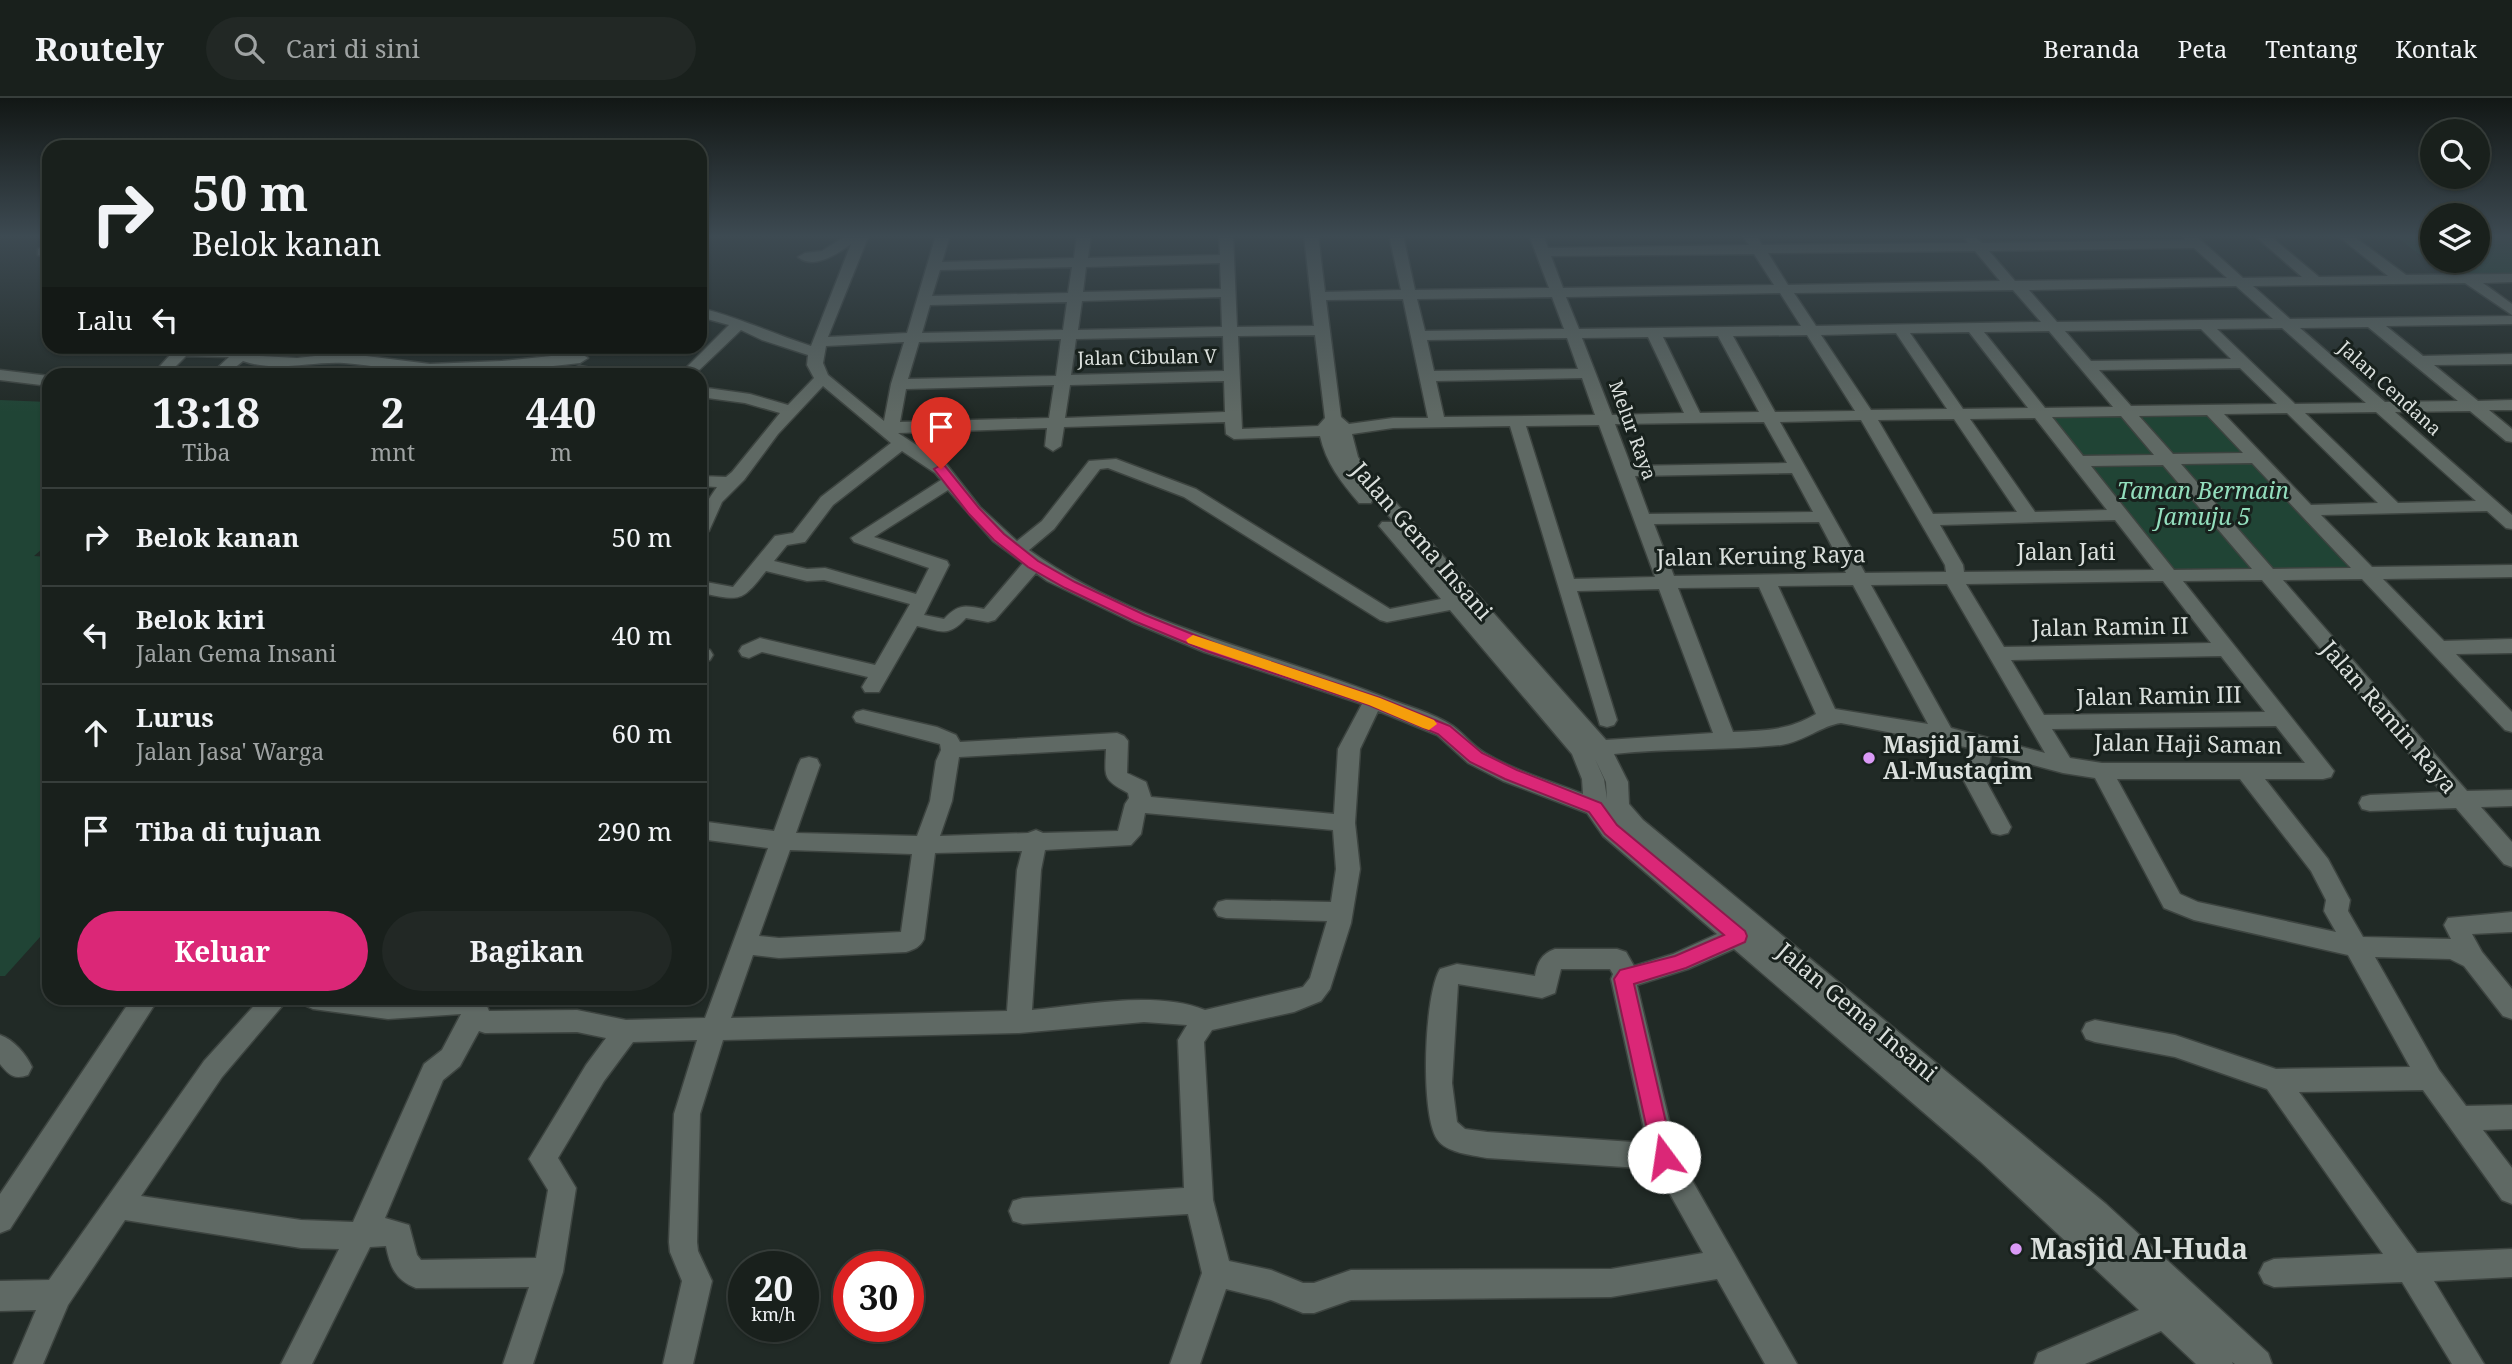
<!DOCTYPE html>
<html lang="id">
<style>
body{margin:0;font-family:"Noto Serif",serif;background:#222825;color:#f1f3f6;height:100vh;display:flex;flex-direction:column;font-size:26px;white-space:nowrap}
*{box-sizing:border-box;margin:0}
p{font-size:23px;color:#9fa3a3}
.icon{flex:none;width:38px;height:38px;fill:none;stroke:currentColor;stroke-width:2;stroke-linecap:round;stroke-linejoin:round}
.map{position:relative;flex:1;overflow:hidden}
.sheet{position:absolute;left:42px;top:270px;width:665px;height:637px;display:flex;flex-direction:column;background:#19201c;border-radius:21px;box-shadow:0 2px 5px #0004,0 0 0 2px #373e3b}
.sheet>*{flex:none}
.banner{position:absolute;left:42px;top:42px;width:665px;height:214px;border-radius:21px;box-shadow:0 2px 5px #0004,0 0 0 2px #373e3b;background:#19201c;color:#f1f3f6;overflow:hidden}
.controls{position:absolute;left:2420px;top:21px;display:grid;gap:14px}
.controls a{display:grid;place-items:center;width:70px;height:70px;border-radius:50%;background:#19201c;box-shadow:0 2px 5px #0004,0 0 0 2px #373e3b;font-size:35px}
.speed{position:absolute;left:728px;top:1153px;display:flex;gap:14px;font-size:35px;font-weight:700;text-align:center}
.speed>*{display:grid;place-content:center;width:91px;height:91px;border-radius:50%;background:#19201c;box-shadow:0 2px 5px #0004,0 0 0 2px #373e3b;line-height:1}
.speed small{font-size:18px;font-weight:400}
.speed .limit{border:10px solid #d22;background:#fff;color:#111}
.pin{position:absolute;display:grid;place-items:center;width:60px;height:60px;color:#fff;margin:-72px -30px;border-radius:50% 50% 50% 0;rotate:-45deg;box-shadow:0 0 7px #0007}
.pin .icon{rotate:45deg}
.me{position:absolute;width:77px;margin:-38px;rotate:346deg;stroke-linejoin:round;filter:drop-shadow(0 0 5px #0008)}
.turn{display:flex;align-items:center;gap:24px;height:147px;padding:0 35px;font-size:32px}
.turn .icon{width:91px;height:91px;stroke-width:2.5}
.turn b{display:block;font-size:49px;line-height:60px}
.then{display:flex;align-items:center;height:66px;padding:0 35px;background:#0003;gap:14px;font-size:26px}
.eta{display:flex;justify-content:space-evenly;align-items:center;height:119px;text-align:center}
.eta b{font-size:42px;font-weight:700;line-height:49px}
.action{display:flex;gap:14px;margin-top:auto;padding:14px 35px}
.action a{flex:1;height:80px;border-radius:42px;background:#db2777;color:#fff;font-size:28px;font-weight:700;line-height:80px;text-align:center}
.action a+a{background:#222825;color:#f1f3f6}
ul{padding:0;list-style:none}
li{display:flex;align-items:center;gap:21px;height:98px;padding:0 35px;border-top:2px solid #373e3b}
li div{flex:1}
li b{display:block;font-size:26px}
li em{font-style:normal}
header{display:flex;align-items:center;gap:42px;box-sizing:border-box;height:98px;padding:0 35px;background:#19201c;border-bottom:2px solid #373e3b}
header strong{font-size:33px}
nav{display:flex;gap:38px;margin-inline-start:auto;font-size:24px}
.search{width:490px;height:63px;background:#222825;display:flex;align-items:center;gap:18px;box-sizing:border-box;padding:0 24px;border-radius:38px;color:#9fa3a3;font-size:26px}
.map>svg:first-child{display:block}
</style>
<header>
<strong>Routely</strong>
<div class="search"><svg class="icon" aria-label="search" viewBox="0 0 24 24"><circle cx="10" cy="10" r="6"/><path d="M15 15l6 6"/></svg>Cari di sini</div>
<nav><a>Beranda</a><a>Peta</a><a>Tentang</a><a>Kontak</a></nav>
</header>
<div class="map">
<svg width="2512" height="1266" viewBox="0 0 2512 1266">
<rect width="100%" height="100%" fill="#212a26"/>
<path fill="#204435" d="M 2394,137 L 2432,137 L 2432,163 L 2478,163 L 2478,137 L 2512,137 L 2512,175 L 2444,175 Z
M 0,302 L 49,304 L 49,401 L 44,406 L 49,408 L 49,445 L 34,458 L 49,459 L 49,829 L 5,878 L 0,878 Z
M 2212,313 L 2368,476 L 2170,479 L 2040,316 Z"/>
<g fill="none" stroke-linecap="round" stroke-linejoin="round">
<defs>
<path id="minor" d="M 847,137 L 869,137 L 828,239 L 907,235 L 936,137 L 950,137 L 942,164 L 1074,160 L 1077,137 L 1091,137 L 1088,160 L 1220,157 L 1219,137 L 1233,137 L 1237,229 L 1314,228 L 1304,137 L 1318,137 L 1325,194 L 1401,192 L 1389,137 L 1403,137 L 1415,192 L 1549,190 L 1529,137 L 1543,137 L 1548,150 L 1749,147 L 1742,137 L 1756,137 L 1762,147 L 1968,145 L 1965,141 L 1972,137 L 1982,145 L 2185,142 L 2182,137 L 2195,137 L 2243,180 L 2302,179 L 2254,137 L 2269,137 L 2319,179 L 2388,178 L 2337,137 L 2352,137 L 2406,177 L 2512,176 L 2512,184 L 2483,185 L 2512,206 L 2512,217 L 2465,185 L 2253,188 L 2290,221 L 2512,218 L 2512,226 L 2386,228 L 2423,258 L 2512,256 L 2512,266 L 2434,267 L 2478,303 L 2512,302 L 2512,312 L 2489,312 L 2512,331 L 2512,344 L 2506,343 L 2470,313 L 2395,314 L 2512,417 L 2512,431 L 2506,430 L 2487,413 L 2321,417 L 2372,469 L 2512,467 L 2512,479 L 2383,481 L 2444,543 L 2512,541 L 2512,555 L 2456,556 L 2512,614 L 2512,634 L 2505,632 L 2362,481 L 2283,482 L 2467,693 L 2512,692 L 2512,708 L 2481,709 L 2512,744 L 2512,769 L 2504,766 L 2456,710 L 2370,713 L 2362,711 L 2359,705 L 2362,699 L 2370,697 L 2442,694 L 2262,482 L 2183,483 L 2334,673 L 2331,679 L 2323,681 L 2265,681 L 2328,761 L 2350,802 L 2348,813 L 2363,839 L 2451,841 L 2444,827 L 2448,820 L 2512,814 L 2512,834 L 2472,836 L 2482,854 L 2512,891 L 2512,921 L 2503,918 L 2464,868 L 2450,861 L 2375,859 L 2439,972 L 2466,1008 L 2512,1007 L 2512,1031 L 2483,1032 L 2512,1070 L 2512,1106 L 2502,1102 L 2423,992 L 2299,994 L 2417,1155 L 2512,1151 L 2512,1179 L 2434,1183 L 2484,1266 L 2452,1266 L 2402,1184 L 2274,1189 L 2264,1185 L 2259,1175 L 2264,1165 L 2274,1161 L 2383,1156 L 2267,991 L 2175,959 L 2095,944 L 2086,941 L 2082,933 L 2086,925 L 2095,922 L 2175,937 L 2276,971 L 2410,969 L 2348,857 L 2194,822 L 2164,810 L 2095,680 L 2063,675 L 1991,656 L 1986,683 L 2011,729 L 2008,735 L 2000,737 L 1992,735 L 1964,683 L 1970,650 L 1841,625 C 1823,627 1803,644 1781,647 C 1726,653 1670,650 1614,656 L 1628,684 L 1629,706 L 1643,722 L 2106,1106 L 2268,1255 L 2272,1266 L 2235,1266 L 2232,1264 L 2233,1266 L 2196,1266 L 2161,1233 L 2085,1266 L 2034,1266 L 2038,1255 L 2139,1212 L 1980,1063 L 1734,851 L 1688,871 L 1637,887 L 1677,1056 L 1797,1266 L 1765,1266 L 1717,1181 L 1611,1199 L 1351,1202 L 1314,1215 L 1303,1215 L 1271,1202 L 1226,1191 L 1200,1266 L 1170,1266 L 1202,1175 L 1188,1116 L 1023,1126 L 1013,1123 L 1009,1113 L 1013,1103 L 1023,1100 L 1184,1090 L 1178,942 L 1187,927 L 1144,924 L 1019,935 L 723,942 L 700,1016 L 697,1144 L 698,1153 L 712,1183 L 693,1266 L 663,1266 L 682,1183 L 670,1154 L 669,1144 L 674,1016 L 697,942 L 633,944 L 604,983 L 558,1060 L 576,1090 L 563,1174 L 533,1266 L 503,1266 L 529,1189 L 416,1190 C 395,1182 390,1168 386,1148 L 370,1149 L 312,1266 L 281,1266 L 339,1151 L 301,1150 L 125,1122 L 68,1207 L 43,1266 L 13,1266 L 36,1212 L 0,1213 L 0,1183 L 49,1182 L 204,963 L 261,900 L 289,900 L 222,979 L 141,1098 L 301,1122 L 353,1124 L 424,966 L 442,952 L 461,916 L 388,921 L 313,911 L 304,907 L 301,900 L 480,900 L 484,901 L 489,913 L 577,912 L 626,922 L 705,920 L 768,750 L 700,741 L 700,723 L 774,733 L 798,667 L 801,661 L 809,659 L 817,661 L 820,667 L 796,735 L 917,738 L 930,703 L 936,663 L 941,652 L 940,646 L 856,624 L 853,619 L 856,614 L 863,612 L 937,629 L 956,637 L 960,644 L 1117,635 L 1124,638 L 1128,643 L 1127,675 L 1146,684 L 1151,699 L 1334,716 L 1338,651 L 1362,606 L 1204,554 L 1132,524 L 1047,483 L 1036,475 L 995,522 L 988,524 L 966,520 C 948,540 941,533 917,528 L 879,594 L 865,594 L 862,589 L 868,579 L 762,554 L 749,560 L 742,558 L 739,553 L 742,548 L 760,540 L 875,567 L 910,506 L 824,482 L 807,483 L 766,473 C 740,506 741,502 700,495 L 700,483 L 733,489 L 775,438 L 793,435 L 821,399 L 891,345 L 823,288 L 778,336 L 744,382 L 722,404 L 709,433 L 700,438 L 700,414 L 717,389 L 700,388 L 700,378 L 726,379 L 732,374 L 780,315 L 745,305 L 700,299 L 700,289 L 750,296 L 788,307 L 814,280 L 807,267 L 808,257 L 762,242 L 741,232 L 695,276 L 680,276 L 729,227 L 700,219 L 700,210 C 738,219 773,236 811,248 L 851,146 C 837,156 814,172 798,159 L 805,155 L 822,153 ZM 2194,150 L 2227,180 L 2015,183 L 1989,153 ZM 1975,153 L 2000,183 L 1788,187 L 1768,155 ZM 1754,156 L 1774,187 L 1563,190 L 1551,158 ZM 1220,165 L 1221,191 L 1083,194 L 1086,169 ZM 1072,169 L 1068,195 L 932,198 L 940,172 ZM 2236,188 L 2273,221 L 2057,224 L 2029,192 ZM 2013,192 L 2041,224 L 1816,228 L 1794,195 ZM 1780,195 L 1801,228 L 1579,231 L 1566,199 ZM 1221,199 L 1222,229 L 1078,232 L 1082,203 ZM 1552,199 L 1564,231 L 1425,233 L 1417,201 ZM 1403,201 L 1428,320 L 1393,320 L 1349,326 L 1341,319 L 1326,202 ZM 1067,204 L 1063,232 L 922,235 L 930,207 ZM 2368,229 L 2458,303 L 2385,304 L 2300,230 ZM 2282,230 L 2366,305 L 2295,306 L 2217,231 ZM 2201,231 L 2231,261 L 2091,263 L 2065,233 ZM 2049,233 L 2113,309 L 2045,310 L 1984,234 ZM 1969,234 L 2028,310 L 1963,311 L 1910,235 ZM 1896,235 L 1947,311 L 1871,312 L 1821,237 ZM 1315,237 L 1325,320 L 1318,328 L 1242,331 L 1238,238 ZM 1807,237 L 1855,313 L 1775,314 L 1733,238 ZM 1223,238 L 1224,273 L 1071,277 L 1076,241 ZM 1718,238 L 1759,314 L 1700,315 L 1663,239 ZM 1648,239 L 1684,315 L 1612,317 L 1582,240 ZM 1567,240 L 1578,271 L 1434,273 L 1427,242 ZM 1061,241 L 1056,278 L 908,281 L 919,244 ZM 904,244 L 891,286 L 884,323 L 828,277 L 823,265 L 826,248 ZM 2240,270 L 2277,306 L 2131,308 L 2099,272 ZM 1582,280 L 1595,317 L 1444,319 L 1436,283 ZM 1224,283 L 1225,314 L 1065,320 L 1070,287 ZM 1054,287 L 1049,320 L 900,324 L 906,291 ZM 2376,314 L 2476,403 L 2398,405 L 2305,315 ZM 2287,315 L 2378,405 L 2311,407 L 2224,316 ZM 2207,317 L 2243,355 L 2173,356 L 2139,318 ZM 2121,318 L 2154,357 L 2083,358 L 2052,319 ZM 2035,320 L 2107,412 L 2035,414 L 1970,321 ZM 1954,321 L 2017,414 L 1933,416 L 1878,322 ZM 1861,322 L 1945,467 L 1946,474 L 1865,475 L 1780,324 ZM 1225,324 L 1226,336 L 1234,341 L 1320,338 C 1326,365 1341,384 1359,405 L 1371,405 L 1373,399 L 1394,424 L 1382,424 L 1379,428 L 1441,501 L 1390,511 L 1196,391 L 1116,361 L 1089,363 L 1042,423 L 1017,443 L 980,409 L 947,367 L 898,335 L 1047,330 L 1045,348 L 1053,353 L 1061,348 L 1064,329 ZM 1764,324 L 1787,365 L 1631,368 L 1615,326 ZM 1599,327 L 1655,479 L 1574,481 L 1526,328 ZM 1510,328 L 1600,627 L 1607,629 L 1614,627 L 1617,622 L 1577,493 L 1659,491 L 1713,635 L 1606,642 L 1366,371 L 1358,359 L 1352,336 L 1393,330 ZM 902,353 L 935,375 L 941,382 L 851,440 L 854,444 L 929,470 L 916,496 L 825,470 L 807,471 L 774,463 L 787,447 L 805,444 L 833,407 ZM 2252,365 L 2351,470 L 2273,471 L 2181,366 ZM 2163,367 L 2252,471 L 2174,472 L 2091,368 ZM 1108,370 L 1184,399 L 1380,522 L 1387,524 L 1450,512 L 1572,656 L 1582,681 L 1583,696 C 1551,683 1515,673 1485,655 C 1473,648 1464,636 1453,628 C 1434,615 1406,608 1384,599 C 1265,552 1135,528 1029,452 L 1054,431 L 1100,371 ZM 1792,375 L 1813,414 L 1649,416 L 1635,378 ZM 948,392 L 993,443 L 1023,465 L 984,511 C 964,507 958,506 944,521 L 924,517 L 949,467 L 947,463 L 874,439 ZM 2115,422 L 2154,472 L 1964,474 L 1963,467 L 1940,427 ZM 1819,424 L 1846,475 L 1674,478 L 1654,426 ZM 2163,483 L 2211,545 L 2004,549 L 1966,486 ZM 1947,486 L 2045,655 L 1951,630 L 1871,487 ZM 1853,487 L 1928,626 L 1835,611 L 1778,488 ZM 1759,489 L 1816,616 C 1787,633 1766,632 1733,634 L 1678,490 ZM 2221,558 L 2265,614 L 2044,617 L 2011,562 ZM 1378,613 L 1437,637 L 1468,665 L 1503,683 L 1587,715 L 1603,738 L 1717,836 L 1673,856 L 1634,868 L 1626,854 L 1617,851 L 1555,851 C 1541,856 1537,865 1535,878 L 1457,866 L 1440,871 C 1424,897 1420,1015 1437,1041 C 1446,1055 1472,1057 1487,1060 L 1656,1071 L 1703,1155 L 1611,1171 L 1351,1172 L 1314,1185 L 1303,1185 L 1271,1172 L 1229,1163 L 1213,1102 L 1204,944 L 1212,932 L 1294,914 L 1321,903 L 1330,891 L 1351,825 L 1360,771 L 1355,725 L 1360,651 ZM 2276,628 L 2305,665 L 2102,665 L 2070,660 L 2052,631 ZM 1106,651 C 1105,679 1102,681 1128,695 L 1129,700 L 1125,706 L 1118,733 L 1043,735 L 1036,732 L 1028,735 L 940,738 L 952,703 L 959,659 ZM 1595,661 L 1606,684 L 1607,701 L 1604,681 ZM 2117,681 L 2240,681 L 2311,773 L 2326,802 L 2324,813 L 2336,834 L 2198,804 L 2180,796 ZM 1145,715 L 1333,732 L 1336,771 L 1331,804 L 1226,802 L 1218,804 L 1214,811 L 1218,818 L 1226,820 L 1327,823 L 1310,880 L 1303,889 L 1205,912 C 1157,892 1083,907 1032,912 L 1041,772 L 1045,752 L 1131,747 L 1141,736 ZM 790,752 L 912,756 L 901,834 L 779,840 L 759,838 ZM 1022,753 L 1017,772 L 1007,913 L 731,920 L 753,857 L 779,860 L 906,854 C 915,851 920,849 924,841 L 935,755 ZM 1561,871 L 1610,871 L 1613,876 L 1611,881 L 1647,1045 L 1487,1034 L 1465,1031 L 1457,1024 L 1452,985 L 1458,886 L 1542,900 L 1555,895 ZM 479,933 L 485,935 L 577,934 L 606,940 L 586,967 L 529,1061 L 548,1092 L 536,1160 L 421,1162 L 417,1157 L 409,1127 L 385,1120 L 443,982 L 460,968 Z
M 49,145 L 49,159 L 38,157 L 38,151 Z
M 178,248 L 236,250 L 260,258 L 297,260 L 342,255 L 430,266 L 502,263 L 580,255 L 588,260 L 580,265 C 531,270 479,278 430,276 C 401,274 373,267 344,265 C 310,263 277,275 243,263 L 227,276 L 211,276 L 229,259 L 186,258 L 168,276 L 153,276 Z
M 580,268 L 607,273 L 609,276 L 574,276 L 572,273 L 574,270 Z
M 0,272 L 49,278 L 49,288 L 0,282 Z
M 700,550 L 710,552 L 713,557 L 710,562 L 700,564 Z
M 132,900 L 159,900 L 10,1131 L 0,1135 L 0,1096 Z
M 0,937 C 14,942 26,956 32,969 L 28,977 C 14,982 9,977 0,966 Z"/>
</defs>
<use href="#minor" stroke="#3d4440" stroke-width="3"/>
<use href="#minor" fill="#5f6964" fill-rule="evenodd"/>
</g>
<linearGradient id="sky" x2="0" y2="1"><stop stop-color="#121715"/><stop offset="0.44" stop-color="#3d4a52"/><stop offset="1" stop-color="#3d4a52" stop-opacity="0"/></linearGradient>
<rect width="2512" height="314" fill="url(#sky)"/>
<path fill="#db2777" stroke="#8e194d" stroke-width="2" d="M 941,367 L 945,368 L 979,410 L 1004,436 L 1038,463 L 1075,484 L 1145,517 L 1217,546 L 1380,600 L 1450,628 L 1482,655 L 1517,672 L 1601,705 L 1617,727 L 1745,833 L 1747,838 L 1745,844 L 1686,870 L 1634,886 L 1674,1059 L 1671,1066 L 1664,1069 L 1656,1066 L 1653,1059 L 1614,881 L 1620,872 L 1675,858 L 1724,837 L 1605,736 L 1589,714 L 1505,681 L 1470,664 L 1438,636 L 1369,607 L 1206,553 L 1134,523 L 1065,490 L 1028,469 L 994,442 L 969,416 L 934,371 Z"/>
<path fill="#f59e0b" d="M 1193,537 L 1380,600 L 1434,622 L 1437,626 L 1429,632 L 1423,630 L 1369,607 L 1188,545 L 1186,542 Z"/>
<g fill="#da9af6" stroke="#18211d" stroke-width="2.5">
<circle cx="1869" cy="660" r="7"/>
<circle cx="2016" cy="1151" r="7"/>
</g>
<g text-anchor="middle" stroke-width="6" stroke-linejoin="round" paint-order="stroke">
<g font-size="19" fill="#dadfdc" stroke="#18211d">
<text transform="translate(1147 259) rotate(-1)" y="7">Jalan Cibulan V</text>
<text transform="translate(2390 290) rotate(42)" y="7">Jalan Cendana</text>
<text transform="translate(1633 332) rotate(70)" y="7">Melur Raya</text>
</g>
<g font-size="23" font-style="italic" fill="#93debd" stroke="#18211d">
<text x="2203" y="401">Taman Bermain<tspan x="2203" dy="26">Jamuju 5</tspan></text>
</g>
<g font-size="23" fill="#dadfdc" stroke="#18211d">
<text transform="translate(1422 443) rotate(49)" y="8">Jalan Gema Insani</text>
<text x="2066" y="462">Jalan Jati</text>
<text transform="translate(1761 458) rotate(-1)" y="8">Jalan Keruing Raya</text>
<text transform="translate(2110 529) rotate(-1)" y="8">Jalan Ramin II</text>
<text transform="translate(2159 598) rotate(-1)" y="8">Jalan Ramin III</text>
<text transform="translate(2389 619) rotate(49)" y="8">Jalan Ramin Raya</text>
<text transform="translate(2188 646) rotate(1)" y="8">Jalan Haji Saman</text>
<text transform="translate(1857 914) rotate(40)" y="8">Jalan Gema Insani</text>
</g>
<g font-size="23" font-weight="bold" fill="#dadfdc" stroke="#18211d" text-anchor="start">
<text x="1883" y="655">Masjid Jami<tspan x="1883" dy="26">Al-Mustaqim</tspan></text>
</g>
<g font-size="28" font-weight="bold" fill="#dadfdc" stroke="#18211d" text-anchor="start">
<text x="2030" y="1161">Masjid Al-Huda</text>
</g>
</g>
</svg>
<div class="controls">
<a><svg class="icon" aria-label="search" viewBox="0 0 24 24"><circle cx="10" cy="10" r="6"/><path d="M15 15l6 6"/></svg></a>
<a><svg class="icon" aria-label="layers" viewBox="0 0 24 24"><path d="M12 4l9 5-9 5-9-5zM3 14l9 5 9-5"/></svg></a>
</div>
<div class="speed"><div>20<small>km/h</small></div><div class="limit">30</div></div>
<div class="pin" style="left:941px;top:371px;background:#d93025"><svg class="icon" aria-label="arrive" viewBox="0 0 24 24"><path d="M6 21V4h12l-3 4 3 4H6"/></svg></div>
<svg class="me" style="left:1664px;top:1059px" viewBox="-20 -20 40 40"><circle r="19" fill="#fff"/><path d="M0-13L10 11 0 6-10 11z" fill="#db2777"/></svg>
<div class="banner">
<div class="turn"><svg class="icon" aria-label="right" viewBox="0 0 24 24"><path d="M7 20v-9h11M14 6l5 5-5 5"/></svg><div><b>50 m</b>Belok kanan</div></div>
<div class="then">Lalu<svg class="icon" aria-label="left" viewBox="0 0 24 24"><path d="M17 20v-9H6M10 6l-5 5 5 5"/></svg></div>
</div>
<section class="sheet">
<div class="eta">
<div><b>13:18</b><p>Tiba</p></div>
<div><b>2</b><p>mnt</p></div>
<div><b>440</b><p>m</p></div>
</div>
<ul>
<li><svg class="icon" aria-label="right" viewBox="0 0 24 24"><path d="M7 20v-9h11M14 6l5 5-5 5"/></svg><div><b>Belok kanan</b></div><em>50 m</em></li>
<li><svg class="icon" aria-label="left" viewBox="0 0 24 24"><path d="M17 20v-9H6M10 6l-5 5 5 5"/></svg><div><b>Belok kiri</b><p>Jalan Gema Insani</p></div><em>40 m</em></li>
<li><svg class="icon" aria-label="ahead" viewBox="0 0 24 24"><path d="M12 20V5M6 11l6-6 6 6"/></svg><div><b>Lurus</b><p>Jalan Jasa' Warga</p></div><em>60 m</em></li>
<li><svg class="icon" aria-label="arrive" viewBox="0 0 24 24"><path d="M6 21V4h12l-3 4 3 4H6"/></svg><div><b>Tiba di tujuan</b></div><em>290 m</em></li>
</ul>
<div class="action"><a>Keluar</a><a>Bagikan</a></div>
</section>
</div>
